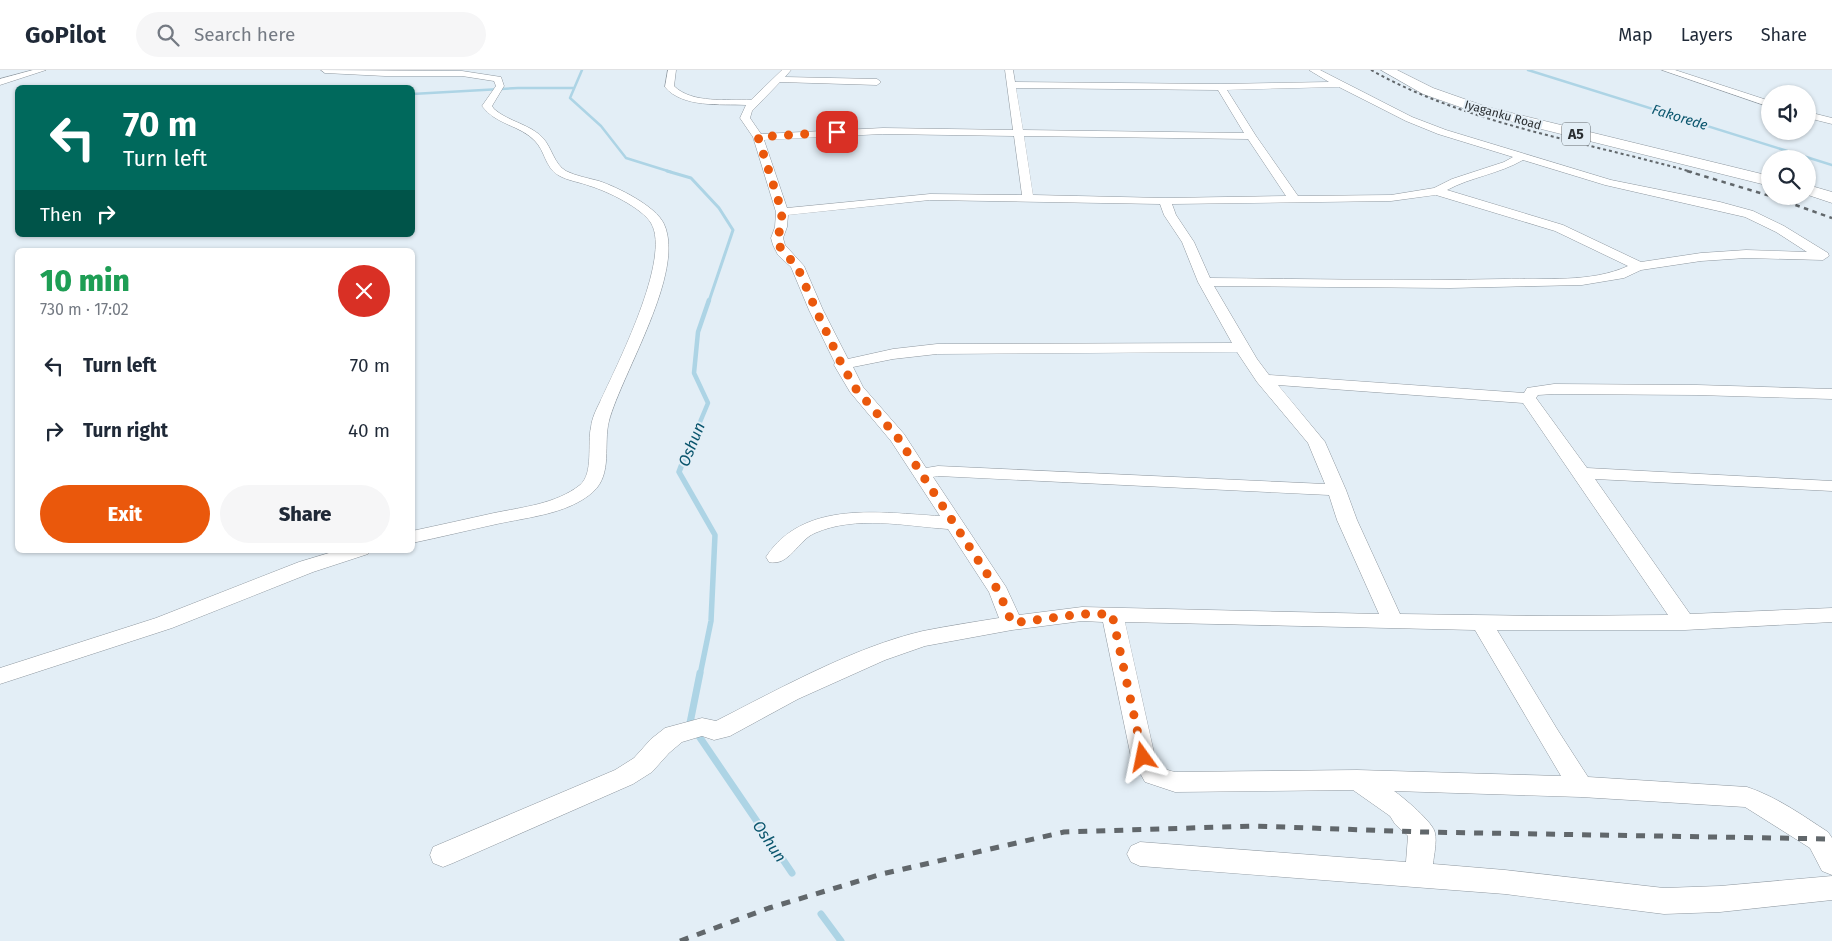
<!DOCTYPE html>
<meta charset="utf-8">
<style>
body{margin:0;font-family:"Fira Sans",sans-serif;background:#f6f6f7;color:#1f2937;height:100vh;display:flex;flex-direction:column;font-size:19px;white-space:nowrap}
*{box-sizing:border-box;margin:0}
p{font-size:16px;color:#747a83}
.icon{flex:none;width:28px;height:28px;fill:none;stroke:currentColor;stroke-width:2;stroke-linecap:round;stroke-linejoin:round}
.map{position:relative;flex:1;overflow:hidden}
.drawer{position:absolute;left:15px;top:178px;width:400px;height:305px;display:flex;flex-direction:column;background:#fff;border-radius:8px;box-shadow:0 1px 4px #0004}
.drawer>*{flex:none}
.top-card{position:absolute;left:15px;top:15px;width:400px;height:152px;border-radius:8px;box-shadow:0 1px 4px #0004;background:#00695c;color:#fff;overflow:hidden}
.tools{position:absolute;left:1761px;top:15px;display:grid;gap:10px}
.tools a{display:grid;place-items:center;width:55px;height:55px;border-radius:50%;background:#fff;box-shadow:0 1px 4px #0004;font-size:25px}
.pin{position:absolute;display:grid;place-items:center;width:42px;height:42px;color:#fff;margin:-21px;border-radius:10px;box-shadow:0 2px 8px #0006}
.me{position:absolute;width:55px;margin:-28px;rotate:348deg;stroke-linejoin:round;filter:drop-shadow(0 0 4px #0008)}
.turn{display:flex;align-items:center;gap:18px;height:105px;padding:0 25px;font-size:22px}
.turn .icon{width:65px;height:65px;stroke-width:2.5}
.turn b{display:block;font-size:35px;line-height:42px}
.then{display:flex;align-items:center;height:48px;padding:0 25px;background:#0003;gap:10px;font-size:19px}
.round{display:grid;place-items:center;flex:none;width:52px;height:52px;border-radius:26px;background:#f6f6f7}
.headline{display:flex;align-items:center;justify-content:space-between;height:85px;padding:0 25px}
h1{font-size:30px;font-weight:800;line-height:38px;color:#1e9e55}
.action{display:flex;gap:10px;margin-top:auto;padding:10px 25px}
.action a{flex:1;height:58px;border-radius:30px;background:#ea580c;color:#fff;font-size:20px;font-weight:800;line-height:58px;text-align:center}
.action a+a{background:#f6f6f7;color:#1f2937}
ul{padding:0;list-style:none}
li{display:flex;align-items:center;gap:15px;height:65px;padding:0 25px}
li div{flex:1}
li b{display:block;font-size:19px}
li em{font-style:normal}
header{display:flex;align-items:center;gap:30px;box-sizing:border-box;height:70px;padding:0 25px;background:#fff;border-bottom:1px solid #e0e1e3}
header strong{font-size:24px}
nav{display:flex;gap:28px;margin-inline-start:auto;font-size:18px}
.search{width:350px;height:45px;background:#f6f6f7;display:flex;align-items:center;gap:12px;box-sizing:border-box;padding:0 18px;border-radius:28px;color:#747a83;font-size:19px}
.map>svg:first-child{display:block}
</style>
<header>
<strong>GoPilot</strong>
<div class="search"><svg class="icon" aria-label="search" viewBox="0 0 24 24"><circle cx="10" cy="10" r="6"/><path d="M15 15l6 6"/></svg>Search here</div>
<nav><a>Map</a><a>Layers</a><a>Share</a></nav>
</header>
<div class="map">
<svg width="1832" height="871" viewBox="0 0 1832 871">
<rect width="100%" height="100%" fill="#e3eef6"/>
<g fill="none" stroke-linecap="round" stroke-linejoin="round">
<path stroke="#add4e5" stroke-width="2.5" d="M 582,0 L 570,28 L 601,56 L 626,88 L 671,102
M 1528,0 L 1832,95
M 412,24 L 518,18 L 574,18"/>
<path stroke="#add4e5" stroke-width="3" d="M 667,101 L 691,108 L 719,138 L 733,160 L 709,231"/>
<path stroke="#add4e5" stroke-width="4.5" d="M 682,395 L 708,333 L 694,303 L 698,262 L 709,230"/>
<path stroke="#add4e5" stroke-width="5.5" d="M 682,394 L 679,402 L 715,465 L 711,551 L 700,605"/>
<path stroke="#add4e5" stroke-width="7" d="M 700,603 L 690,653 L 792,803
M 821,844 L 841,871"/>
<defs>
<path id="minor" d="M 33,0 L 46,0 L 0,15 L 0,9 Z
M 321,0 L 462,1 L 501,7 L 504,16 L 492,36 L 494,39 C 509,52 530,54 543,68 C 552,78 554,94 566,101 C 576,106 588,108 599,111 C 617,117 656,136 664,154 C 686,202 622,303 609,351 C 603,374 613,404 593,422 C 568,444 529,447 497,454 C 469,460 441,467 412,473 L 412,461 C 440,455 467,449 494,443 C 523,437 556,434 580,415 C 594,403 587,373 591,357 C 592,348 596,340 600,332 C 616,297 672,188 651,153 C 642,138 607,121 590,116 C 580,112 568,111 558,105 C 545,97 545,81 535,71 C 520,55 496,55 482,36 L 496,16 L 494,11 L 462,6 L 385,6 L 325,3 Z
M 668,0 L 676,0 L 674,16 C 692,34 728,29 751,30 L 782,0 L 791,0 L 785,7 L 877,9 L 881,12 L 877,15 L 780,12 L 752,41 L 750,48 L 761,64 L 883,58 L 1013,60 L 1005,0 L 1013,0 L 1015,12 L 1221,14 L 1329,12 L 1309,0 L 1320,0 L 1412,47 L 1446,60 L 1611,110 L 1720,132 L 1753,141 L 1784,156 L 1828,183 L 1829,186 L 1823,190 L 1746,188 L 1701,191 L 1641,200 L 1624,208 L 1582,215 L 1450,218 L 1214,216 L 1257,289 L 1269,305 L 1524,323 L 1527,318 L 1554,314 L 1697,315 L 1832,319 L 1832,329 L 1697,325 L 1554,324 L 1538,325 L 1536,328 L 1587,398 L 1832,411 L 1832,421 L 1595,409 L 1690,544 L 1832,538 L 1832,552 L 1685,560 L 1497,560 L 1557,659 L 1588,707 L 1747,717 C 1777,727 1802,745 1828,762 L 1832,768 L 1832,805 L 1822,801 L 1810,778 L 1745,737 L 1581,727 L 1394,721 C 1403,727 1434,753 1435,763 C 1437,772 1434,785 1433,794 L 1505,800 L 1664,818 L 1720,816 L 1832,806 L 1832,830 L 1720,842 L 1664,844 L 1505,824 L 1140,796 L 1131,792 L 1127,784 L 1131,776 L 1140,772 L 1406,792 L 1408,766 L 1395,754 L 1390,746 L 1353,720 L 1175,722 L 1145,712 L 1131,687 L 1103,552 L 1082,551 L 1012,560 L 925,576 L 885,590 L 798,629 L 730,666 L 714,670 L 702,666 L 682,672 L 669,683 L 652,702 L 633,714 L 453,793 L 443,797 L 433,793 L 430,785 L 433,777 L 615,700 L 634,688 L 651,669 L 665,658 L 702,648 L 716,651 C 779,619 854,577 923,561 C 948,556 974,552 999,548 L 989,522 L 948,459 C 905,456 856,445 815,463 C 798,470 789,497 769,492 L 766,487 C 804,429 881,443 940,446 L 891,371 L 850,322 L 834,295 L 835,293 L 809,240 L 791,197 L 778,185 L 773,175 L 771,168 L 775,157 L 776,142 L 753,67 L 740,48 L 746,35 C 721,34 682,38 665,17 ZM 1339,17 L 1406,51 L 1438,64 L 1513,87 L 1504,92 L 1452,109 L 1434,118 L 1391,125 L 1298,126 L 1256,66 L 1227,20 ZM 1016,18 L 1218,20 L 1244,63 L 1023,60 ZM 883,64 L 1014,66 L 1022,125 L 930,124 L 787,138 L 764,70 ZM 1024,66 L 1248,69 L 1286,126 L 1165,128 L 1033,125 ZM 1523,90 L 1605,115 L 1745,147 L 1776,162 L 1807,182 L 1746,180 L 1701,183 L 1641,192 L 1563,155 L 1447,120 C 1471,107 1499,104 1523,90 ZM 1436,125 L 1555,161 L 1628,196 C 1591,213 1544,208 1504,209 C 1406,211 1308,209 1210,208 L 1194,172 L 1176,145 L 1172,134 L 1391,131 ZM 930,130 L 1160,134 L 1164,145 L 1182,172 L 1198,212 L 1232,273 L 937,274 L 893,279 L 848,289 L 823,240 L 804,196 L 785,175 L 783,168 L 787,157 L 788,145 ZM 1237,282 L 1257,312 L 1308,373 L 1325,414 L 938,396 L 926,398 L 904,364 L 863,317 L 853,297 L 893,289 L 937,284 ZM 1278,315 L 1523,333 L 1668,545 L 1550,546 L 1400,544 L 1357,450 L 1346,420 L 1325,372 ZM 938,406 L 1329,425 L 1337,450 L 1379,544 L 1082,537 L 1019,545 L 1006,517 L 933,407 ZM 1125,552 L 1475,560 L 1561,706 L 1357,700 L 1175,702 C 1165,700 1160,697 1155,687 Z
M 1662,0 L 1675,0 L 1770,31 L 1770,37 Z
M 1808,42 L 1832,48 L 1832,54 L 1808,48 Z
M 339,480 L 371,480 L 368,484 L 313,502 L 172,558 L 0,614 L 0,598 L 156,548 L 299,492 Z"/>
<path id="trunk" d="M 1381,0 L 1397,0 L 1433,18 L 1487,37 L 1770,106 L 1770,116 L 1477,43 L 1423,24 Z
M 1808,115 L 1832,122 L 1832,133 L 1808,125 Z"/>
</defs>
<use href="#minor" stroke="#8e979f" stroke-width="1"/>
<use href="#trunk" stroke="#8e979f" stroke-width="1"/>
<use href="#minor" fill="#fff" fill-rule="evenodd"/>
<use href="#trunk" fill="#fff" fill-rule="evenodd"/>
<path stroke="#61676b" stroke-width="2" stroke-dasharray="3 3" stroke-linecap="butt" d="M 1371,0 C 1467,54 1586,72 1692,102"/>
<path stroke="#61676b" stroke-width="2.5" stroke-dasharray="4.5 4.5" stroke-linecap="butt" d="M 1687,101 L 1770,126
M 1770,126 L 1832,148"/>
<path stroke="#61676b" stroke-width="5" stroke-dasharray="9 9" stroke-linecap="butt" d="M 680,871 L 769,838 L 882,804 L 1064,762 L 1254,756 L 1422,762 L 1832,769"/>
</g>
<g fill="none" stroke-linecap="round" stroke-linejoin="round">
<path stroke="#ea580c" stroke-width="9" stroke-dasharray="0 16.2" d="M 837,62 L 758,67 L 782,142 L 781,157 L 777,168 L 779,175 L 783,182 L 797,196 L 816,240 L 842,295 L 856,319 L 898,368 L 999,522 L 1012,553 L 1082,544 L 1112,544 L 1143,687"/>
</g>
<g text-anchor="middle" stroke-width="4" stroke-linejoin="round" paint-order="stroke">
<g font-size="12" fill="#2a2e31" stroke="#e3eef6">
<text transform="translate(1503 45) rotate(16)" y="4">Iyaganku Road</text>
</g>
<g font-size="14" font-style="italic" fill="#0a556d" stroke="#e3eef6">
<text transform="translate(1680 47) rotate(17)" y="5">Fakorede</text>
</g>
<rect fill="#e3eef6" stroke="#62686c" stroke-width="1" x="1562" y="52.5" width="28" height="23" rx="4"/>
<g font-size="14" font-weight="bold" fill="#2a2e31">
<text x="1576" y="69">A5</text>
</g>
<g font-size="16" font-style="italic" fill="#0a556d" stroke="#e3eef6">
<text transform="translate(691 374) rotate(-68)" y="6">Oshun</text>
<text transform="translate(770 771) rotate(56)" y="6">Oshun</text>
</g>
</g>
</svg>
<div class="tools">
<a><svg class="icon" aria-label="sound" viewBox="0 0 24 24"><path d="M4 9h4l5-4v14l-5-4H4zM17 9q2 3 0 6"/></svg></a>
<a><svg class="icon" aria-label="search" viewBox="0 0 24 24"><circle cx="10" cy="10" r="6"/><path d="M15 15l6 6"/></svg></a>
</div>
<div class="pin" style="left:837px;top:62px;background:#d93025"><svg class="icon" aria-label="arrive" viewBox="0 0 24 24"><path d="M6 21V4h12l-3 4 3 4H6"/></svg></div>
<svg class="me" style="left:1143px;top:687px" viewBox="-20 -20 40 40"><path d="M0-17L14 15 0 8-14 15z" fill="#ea580c" stroke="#fff" stroke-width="4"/></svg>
<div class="top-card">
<div class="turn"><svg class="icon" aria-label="left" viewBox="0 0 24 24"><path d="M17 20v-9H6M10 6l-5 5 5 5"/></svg><div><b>70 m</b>Turn left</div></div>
<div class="then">Then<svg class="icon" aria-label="right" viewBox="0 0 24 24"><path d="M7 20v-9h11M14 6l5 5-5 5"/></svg></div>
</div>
<section class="drawer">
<div class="headline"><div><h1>10 min</h1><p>730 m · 17:02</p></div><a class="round" style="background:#d93025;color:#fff"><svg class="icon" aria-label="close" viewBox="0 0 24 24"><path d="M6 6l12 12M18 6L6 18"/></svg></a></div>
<ul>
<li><svg class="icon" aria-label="left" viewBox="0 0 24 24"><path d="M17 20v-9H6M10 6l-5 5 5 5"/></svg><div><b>Turn left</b></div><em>70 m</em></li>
<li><svg class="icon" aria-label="right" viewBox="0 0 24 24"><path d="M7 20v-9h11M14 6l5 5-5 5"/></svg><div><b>Turn right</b></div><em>40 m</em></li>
</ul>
<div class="action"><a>Exit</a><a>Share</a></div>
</section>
</div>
